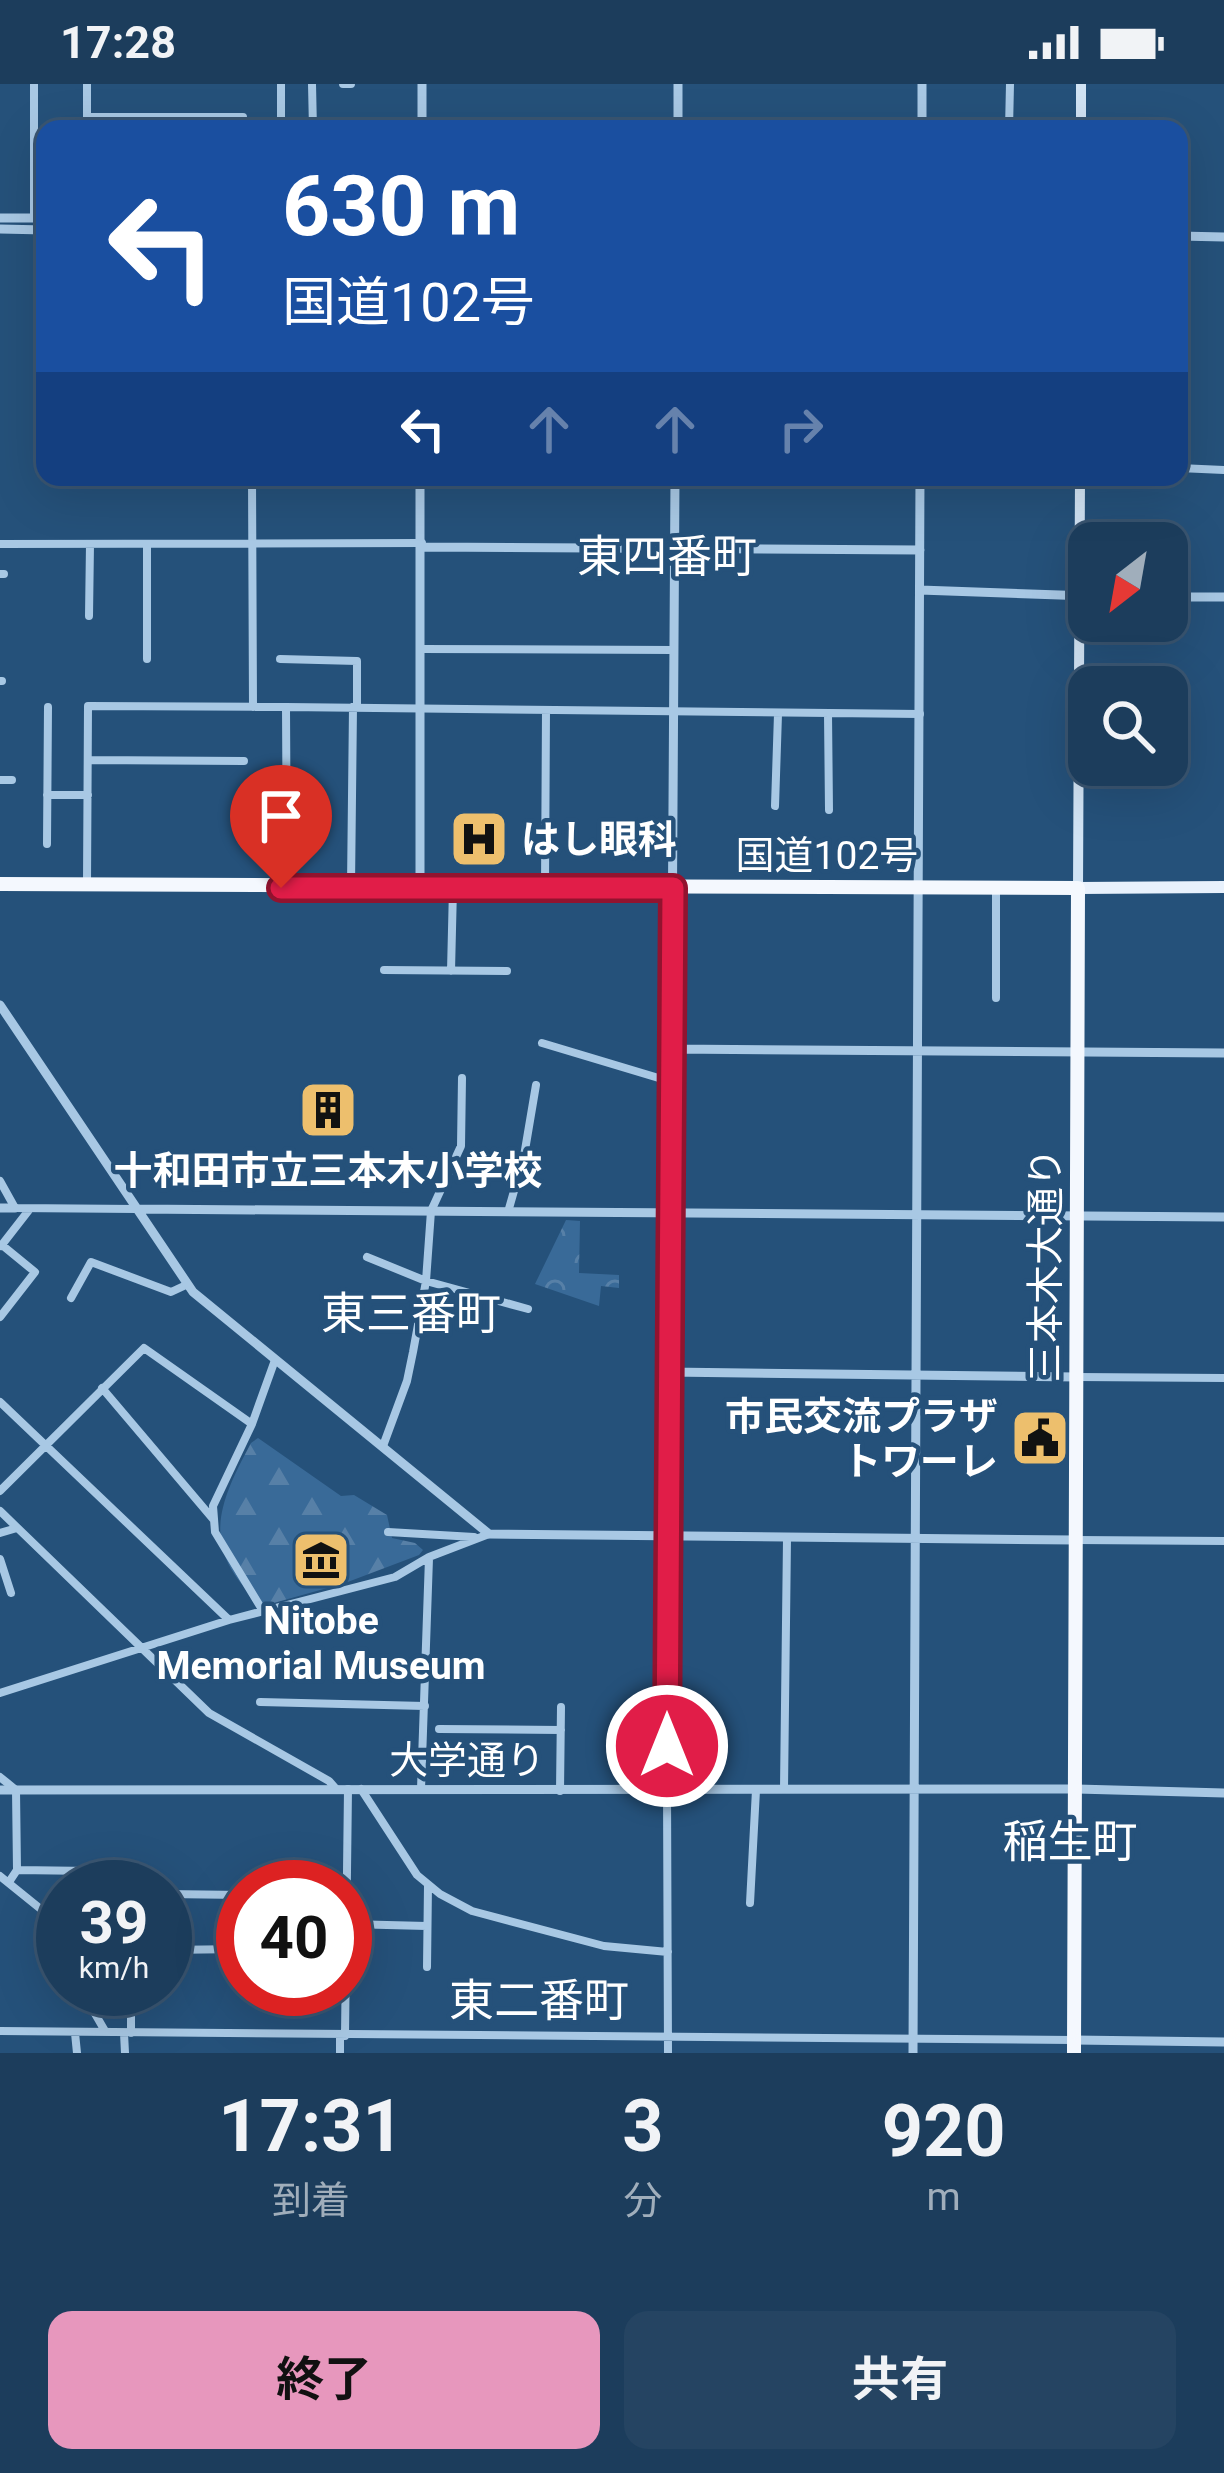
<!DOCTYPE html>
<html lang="ja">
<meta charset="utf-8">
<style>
body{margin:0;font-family:Roboto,"Noto Sans JP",sans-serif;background:#254462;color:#f1f3f6;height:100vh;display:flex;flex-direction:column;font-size:45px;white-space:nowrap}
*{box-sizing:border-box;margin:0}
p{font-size:39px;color:#a0aebb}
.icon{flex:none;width:66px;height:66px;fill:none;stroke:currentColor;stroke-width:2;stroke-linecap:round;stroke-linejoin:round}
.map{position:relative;height:1969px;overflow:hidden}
.details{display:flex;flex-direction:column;background:#1c3d5c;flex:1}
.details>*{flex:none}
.hud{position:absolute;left:36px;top:36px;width:1152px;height:366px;border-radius:24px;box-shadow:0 12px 48px #0002,0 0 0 3px #3a5672;background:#1a4fa0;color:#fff;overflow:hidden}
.needle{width:78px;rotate:211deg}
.fabs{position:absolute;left:1068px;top:438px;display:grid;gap:24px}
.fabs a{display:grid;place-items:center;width:120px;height:120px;border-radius:24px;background:#1c3d5c;box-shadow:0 12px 48px #0002,0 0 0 3px #3a5672;font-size:60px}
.speed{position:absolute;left:36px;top:1776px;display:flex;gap:24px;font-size:60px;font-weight:700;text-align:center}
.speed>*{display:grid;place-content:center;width:156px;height:156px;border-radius:50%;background:#1c3d5c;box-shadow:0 12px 48px #0002,0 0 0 3px #3a5672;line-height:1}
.speed small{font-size:30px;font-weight:400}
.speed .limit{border:18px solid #d22;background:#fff;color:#111}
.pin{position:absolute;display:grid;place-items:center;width:102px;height:102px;color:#fff;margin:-123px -51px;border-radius:50% 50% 50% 0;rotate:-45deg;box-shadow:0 0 12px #0007}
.pin .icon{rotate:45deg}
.me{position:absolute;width:132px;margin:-66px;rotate:0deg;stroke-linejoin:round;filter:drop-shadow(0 0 9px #0008)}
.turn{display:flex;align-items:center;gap:42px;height:252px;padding:0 48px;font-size:54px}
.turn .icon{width:156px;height:156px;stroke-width:2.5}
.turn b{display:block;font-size:84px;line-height:102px}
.lanes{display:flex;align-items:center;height:114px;padding:0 48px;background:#0003;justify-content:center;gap:60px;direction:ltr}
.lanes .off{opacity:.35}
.eta{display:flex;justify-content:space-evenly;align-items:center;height:204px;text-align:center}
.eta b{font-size:72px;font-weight:700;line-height:84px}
.action{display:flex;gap:24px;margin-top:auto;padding:24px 48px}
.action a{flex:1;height:138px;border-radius:24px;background:#e797bd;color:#111;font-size:48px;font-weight:700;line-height:138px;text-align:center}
.action a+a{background:#254462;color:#f1f3f6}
.status{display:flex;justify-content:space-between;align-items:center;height:84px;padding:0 60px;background:#1c3d5c;direction:ltr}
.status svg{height:33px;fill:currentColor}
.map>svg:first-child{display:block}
</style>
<div class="status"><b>17:28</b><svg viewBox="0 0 49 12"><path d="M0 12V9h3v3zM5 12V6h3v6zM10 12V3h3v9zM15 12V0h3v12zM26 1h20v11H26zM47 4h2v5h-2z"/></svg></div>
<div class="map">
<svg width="1224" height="1969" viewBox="0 0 1224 1969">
<defs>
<pattern id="forest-firs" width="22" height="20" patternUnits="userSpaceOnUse" patternTransform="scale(3)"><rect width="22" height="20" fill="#396a98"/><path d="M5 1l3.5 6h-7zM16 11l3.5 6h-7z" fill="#5780a7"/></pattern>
<pattern id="park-crowns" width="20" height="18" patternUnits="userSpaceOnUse" patternTransform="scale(3)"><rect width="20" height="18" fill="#396a98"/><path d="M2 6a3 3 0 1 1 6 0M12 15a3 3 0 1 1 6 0" fill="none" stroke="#5780a7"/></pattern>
</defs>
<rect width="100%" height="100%" fill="#25517a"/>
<path fill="url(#forest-firs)" d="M 258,1354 L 341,1412 L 354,1411 L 387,1431 L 392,1454 L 415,1459 L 423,1466 L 419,1471 L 345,1499 L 263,1522 C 200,1466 216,1424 251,1359 Z"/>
<path fill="url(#park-crowns)" d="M 566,1136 L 580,1137 L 579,1189 L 619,1191 L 619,1204 L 601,1202 L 599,1222 L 535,1200 Z"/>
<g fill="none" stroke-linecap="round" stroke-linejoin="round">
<path stroke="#a8c8e4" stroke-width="8" d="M 312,0 L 313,45
M 343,0 L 351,0
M 87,33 L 243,33
M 87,45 L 87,0
M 281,45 L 281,0
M 1009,45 L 1010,0
M 34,134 L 34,0
M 1179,384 L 1224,386
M 252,393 L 253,623
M 0,460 L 422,459
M 147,460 L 147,575
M 0,490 L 4,490
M 89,532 L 90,460
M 421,565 L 674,566
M 280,575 L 357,577 L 357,622
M 0,597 L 2,597
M 286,623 L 920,630
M 828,630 L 829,726
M 88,676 L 244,677
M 0,696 L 12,696
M 47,711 L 88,711
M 775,722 L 778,630
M 47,760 L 48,623
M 87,799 L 88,622 L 286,623 L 287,802
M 351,802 L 353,623
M 545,803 L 546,626
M 384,886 L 507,887
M 451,887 L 453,804
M 996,914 L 996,804
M 542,959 L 672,998
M 0,1097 L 15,1124 L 137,1125
M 508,1128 L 524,1072 L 536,1001
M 1,1162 L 29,1126
M 367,1173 L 426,1197 L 528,1225
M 71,1214 L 91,1178 L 171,1208 L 186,1201
M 0,1233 L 35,1188 L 2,1161
M 1077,1293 L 1224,1294
M 102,1304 L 213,1435
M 0,1318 L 228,1535
M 383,1362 L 407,1297 L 413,1268 L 426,1197 L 431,1127 L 461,1062 L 462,994
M 0,1407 L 144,1264 L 252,1340
M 0,1427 L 209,1629 L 329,1697 L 336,1705
M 388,1448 L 474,1453
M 0,1449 L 17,1444
M 1076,1456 L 1224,1457
M 0,1475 L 11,1509
M 263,1527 L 215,1448 L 213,1422 L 252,1340 L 275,1276
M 0,1609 L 229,1536 L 395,1493 L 429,1473 L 489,1450
M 260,1618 L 425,1622
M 439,1645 L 561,1646
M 0,1693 L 16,1706 L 17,1786 L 9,1798
M 361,1705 L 417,1791 L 440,1810 L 472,1827 L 604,1862 L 668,1868
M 421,1705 L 429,1474
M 667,1705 L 668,1969
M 784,1705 L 787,1455
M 560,1707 L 561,1623
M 17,1786 L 91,1787
M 0,1792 L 63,1843
M 165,1810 L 243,1811
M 750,1819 L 756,1706
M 347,1840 L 427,1842
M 165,1866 L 243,1865
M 427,1883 L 428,1801
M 89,1905 L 90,1921 L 105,1947
M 0,1947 L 1073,1956
M 75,1949 L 77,1969
M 124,1949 L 125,1969
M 131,1949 L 131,1905
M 345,1952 L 348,1705
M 340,1969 L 340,1952"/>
<path stroke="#a8c8e4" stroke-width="9" d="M 422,45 L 422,0
M 678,45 L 678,0
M 922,45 L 922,0
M 0,134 L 45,134
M 0,145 L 45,146
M 1179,152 L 1224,153
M 422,463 L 920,466
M 920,506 L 1089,512
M 1167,513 L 1224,513
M 420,804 L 420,393
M 0,921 L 193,1208 L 489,1450 L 1076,1456
M 672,965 L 1224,969
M 0,1124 L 15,1124
M 137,1125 L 1224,1133
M 669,1288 L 1077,1293
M 667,1705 L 675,393
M 0,1706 L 1077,1705 L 1224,1709
M 1074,1956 L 1224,1958
M 913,1969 L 920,393"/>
<path stroke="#d1e3f4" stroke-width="10" d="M 1081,45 L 1081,0
M 1078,804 L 1080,393"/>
<path stroke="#e8f1fc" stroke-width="12" d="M 1078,804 L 1224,803"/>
<path stroke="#f4f8fe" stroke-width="14" d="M 0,800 L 1078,804 L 1074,1969"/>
</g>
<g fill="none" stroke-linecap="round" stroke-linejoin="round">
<defs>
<path id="route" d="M 281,804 L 673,804 L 667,1662"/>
</defs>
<use href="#route" stroke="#92132f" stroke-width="30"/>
<use href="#route" stroke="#e11d48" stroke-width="21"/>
</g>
<defs>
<symbol id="hospital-square" viewBox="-11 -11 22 22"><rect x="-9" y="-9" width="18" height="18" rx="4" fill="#edbf6d" stroke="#25517a"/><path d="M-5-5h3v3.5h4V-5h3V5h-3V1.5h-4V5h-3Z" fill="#111"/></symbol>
<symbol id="building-square" viewBox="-11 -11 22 22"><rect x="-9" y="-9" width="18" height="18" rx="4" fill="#edbf6d" stroke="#25517a"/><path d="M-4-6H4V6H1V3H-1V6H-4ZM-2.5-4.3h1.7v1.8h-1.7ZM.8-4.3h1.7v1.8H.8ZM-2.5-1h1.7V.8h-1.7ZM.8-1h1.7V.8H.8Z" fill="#111"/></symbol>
<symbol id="civic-square" viewBox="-11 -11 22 22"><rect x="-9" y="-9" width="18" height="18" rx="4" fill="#edbf6d" stroke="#25517a"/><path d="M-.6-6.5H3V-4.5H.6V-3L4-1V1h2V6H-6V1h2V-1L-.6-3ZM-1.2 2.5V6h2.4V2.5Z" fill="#111"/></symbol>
<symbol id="museum-square" viewBox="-11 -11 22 22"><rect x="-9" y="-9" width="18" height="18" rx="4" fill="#edbf6d" stroke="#25517a"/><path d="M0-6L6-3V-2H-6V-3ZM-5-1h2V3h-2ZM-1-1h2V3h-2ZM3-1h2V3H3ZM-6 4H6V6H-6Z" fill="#111"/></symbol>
</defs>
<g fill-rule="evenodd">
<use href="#hospital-square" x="446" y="722" width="66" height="66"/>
<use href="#building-square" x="295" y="993" width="66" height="66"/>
<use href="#civic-square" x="1007" y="1321" width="66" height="66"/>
<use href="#museum-square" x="288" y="1443" width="66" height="66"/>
</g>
<g text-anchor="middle" stroke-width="9" stroke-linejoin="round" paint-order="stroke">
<g font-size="39" font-weight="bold" fill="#fff" stroke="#25517a">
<text x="521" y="769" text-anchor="start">はし眼科</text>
<text x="328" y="1100">十和田市立三本木小学校</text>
<text x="998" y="1346" text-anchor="end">市民交流プラザ<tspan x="998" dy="45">トワーレ</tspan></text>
<text x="321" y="1550">Nitobe<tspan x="321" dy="45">Memorial Museum</tspan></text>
</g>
<g font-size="39" fill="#fff" stroke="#25517a">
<text x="827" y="785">国道102号</text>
<text transform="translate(1045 1181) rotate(-90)" y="14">三本木大通り</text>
<text x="467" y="1690">大学通り</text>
</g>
<g font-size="45" fill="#fff" stroke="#25517a">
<text x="667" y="488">東四番町</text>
<text x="411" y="1245">東三番町</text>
<text x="1070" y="1773">稲生町</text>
<text x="539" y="1932">東二番町</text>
</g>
</g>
</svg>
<div class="fabs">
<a><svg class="needle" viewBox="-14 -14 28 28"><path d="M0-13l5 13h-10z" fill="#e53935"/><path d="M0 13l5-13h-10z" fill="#a0aebb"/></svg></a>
<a><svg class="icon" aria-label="search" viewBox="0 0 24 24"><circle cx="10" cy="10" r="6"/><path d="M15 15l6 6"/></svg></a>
</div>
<div class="speed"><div>39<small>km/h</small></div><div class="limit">40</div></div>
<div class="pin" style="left:281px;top:804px;background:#d93025"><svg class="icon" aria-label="arrive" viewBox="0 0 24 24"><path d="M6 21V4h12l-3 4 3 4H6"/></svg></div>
<svg class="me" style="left:667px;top:1662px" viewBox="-20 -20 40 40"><circle r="17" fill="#e11d48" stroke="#fff" stroke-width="3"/><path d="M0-11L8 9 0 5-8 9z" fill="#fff"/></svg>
<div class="hud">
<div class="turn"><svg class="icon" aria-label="left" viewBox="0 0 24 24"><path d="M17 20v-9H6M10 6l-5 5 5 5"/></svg><div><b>630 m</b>国道102号</div></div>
<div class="lanes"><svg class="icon" aria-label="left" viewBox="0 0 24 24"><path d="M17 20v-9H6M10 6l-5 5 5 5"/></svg><svg class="icon off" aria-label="ahead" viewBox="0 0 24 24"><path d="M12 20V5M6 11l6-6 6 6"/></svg><svg class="icon off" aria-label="ahead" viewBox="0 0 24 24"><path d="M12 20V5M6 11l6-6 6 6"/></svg><svg class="icon off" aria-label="right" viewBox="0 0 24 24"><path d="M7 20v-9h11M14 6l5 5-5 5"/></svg></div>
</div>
</div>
<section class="details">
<div class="eta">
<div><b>17:31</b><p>到着</p></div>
<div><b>3</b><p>分</p></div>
<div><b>920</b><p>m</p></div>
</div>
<div class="action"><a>終了</a><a>共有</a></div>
</section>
